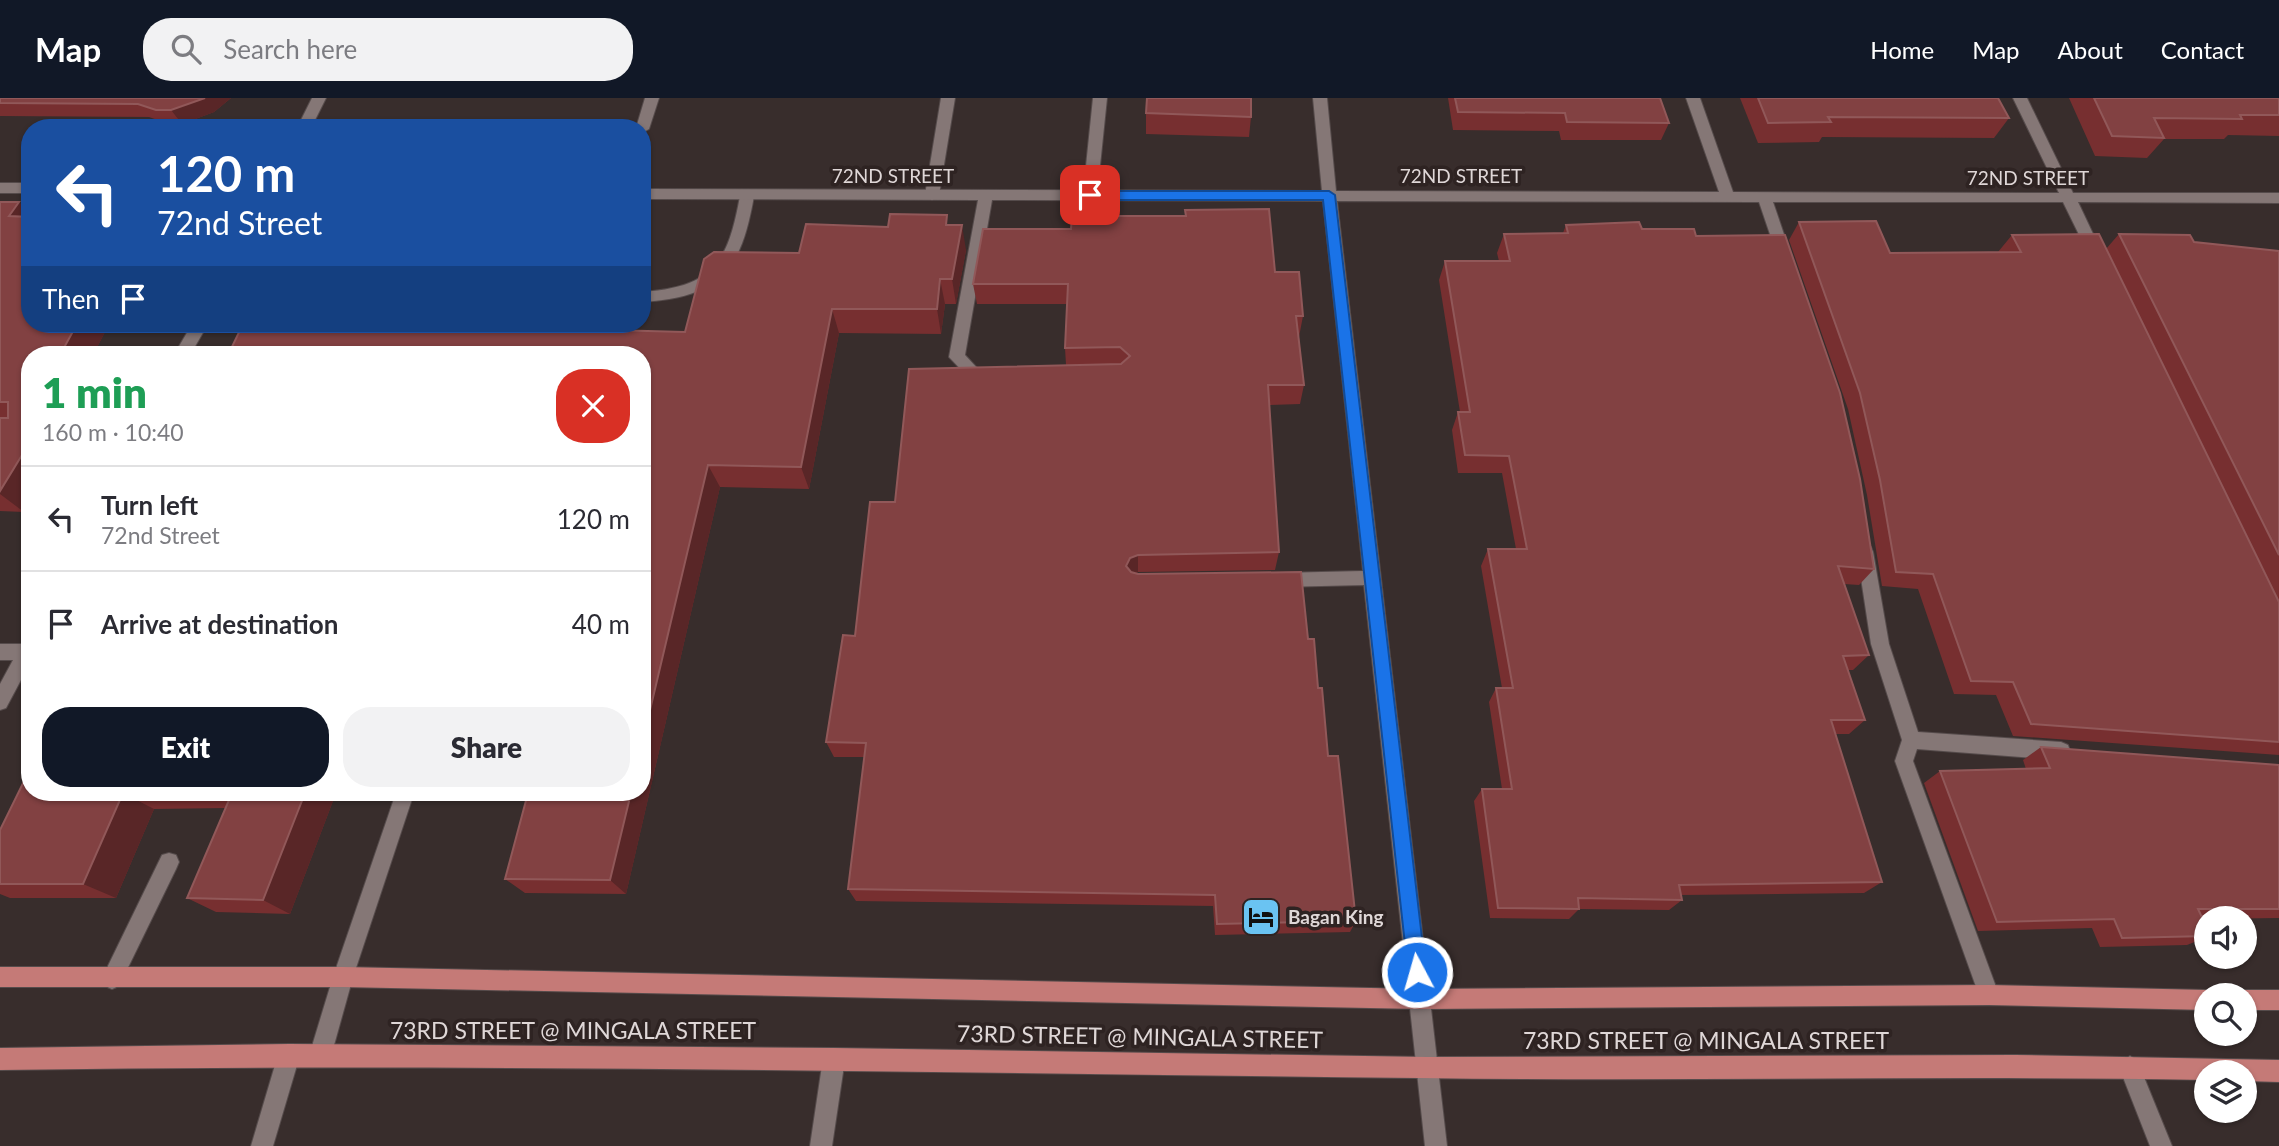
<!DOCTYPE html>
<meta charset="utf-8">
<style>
body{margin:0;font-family:Lato,sans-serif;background:#f2f2f3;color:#2b2b33;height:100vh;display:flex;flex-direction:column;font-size:26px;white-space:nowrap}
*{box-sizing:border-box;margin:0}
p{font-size:23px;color:#7c7c81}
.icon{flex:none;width:38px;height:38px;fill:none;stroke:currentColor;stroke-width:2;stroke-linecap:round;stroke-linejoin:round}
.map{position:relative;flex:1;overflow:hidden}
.sheet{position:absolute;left:21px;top:248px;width:630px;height:455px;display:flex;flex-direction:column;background:#fff;border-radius:28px;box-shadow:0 2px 5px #0004}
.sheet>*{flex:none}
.banner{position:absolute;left:21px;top:21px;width:630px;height:214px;border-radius:28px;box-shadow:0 2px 5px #0004;background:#1a4fa0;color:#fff;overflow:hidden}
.buttons{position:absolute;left:2194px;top:808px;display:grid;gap:14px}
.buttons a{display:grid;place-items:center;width:63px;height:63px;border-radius:50%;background:#fff;box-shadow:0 2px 5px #0004;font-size:35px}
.pin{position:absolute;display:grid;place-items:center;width:60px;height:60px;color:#fff;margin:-30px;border-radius:14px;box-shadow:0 4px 10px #0006}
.me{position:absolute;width:77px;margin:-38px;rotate:354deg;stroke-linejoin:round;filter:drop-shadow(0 0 5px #0008)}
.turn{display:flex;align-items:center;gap:24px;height:147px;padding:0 21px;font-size:32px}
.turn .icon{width:91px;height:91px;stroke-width:2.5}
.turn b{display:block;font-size:49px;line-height:60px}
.then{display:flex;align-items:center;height:66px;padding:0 21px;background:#0003;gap:14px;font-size:26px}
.round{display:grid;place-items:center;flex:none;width:74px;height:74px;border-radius:28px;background:#f2f2f3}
.summary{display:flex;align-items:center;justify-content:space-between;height:119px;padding:0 21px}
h1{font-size:42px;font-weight:800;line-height:52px;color:#1e9e55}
.primary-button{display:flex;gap:14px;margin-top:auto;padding:14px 21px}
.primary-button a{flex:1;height:80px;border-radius:28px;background:#111827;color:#fff;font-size:28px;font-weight:800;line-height:80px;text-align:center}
.primary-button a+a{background:#f2f2f3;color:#2b2b33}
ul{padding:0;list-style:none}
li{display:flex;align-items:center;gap:21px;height:105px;padding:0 21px;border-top:2px solid #e1e1e2}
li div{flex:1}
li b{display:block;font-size:26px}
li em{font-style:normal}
header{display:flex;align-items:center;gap:42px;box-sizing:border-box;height:98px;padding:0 35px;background:#111827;color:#fff}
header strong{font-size:33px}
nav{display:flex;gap:38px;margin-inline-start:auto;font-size:24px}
.search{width:490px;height:63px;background:#f2f2f3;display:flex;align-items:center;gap:18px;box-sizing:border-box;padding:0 24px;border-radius:28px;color:#7c7c81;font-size:26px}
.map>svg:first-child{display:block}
</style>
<header>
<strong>Map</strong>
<div class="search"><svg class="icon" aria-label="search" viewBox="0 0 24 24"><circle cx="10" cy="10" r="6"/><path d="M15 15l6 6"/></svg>Search here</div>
<nav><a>Home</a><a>Map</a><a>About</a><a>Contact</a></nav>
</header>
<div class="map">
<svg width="2279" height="1048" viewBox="0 0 2279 1048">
<rect width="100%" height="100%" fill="#382d2c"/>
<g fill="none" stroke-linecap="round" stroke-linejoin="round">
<defs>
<path id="service" d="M 645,0 L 659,0 L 649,31 L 642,35 L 642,30 L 636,30 Z
M 941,0 L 955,0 L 939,97 L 932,102 L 925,97 Z
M 1093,0 L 1107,0 L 1097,97 L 1090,102 L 1083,97 Z
M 747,93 L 754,98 C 741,172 721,199 642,204 L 642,194 C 714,189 728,164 740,98 Z
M 396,695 L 414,695 L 353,879 L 331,958 L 327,965 L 320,969 L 313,965 L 309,958 L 333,879 Z
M 169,755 L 176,757 L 179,764 L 176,771 L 119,888 L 112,891 L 105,888 L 102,881 L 105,874 L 162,757 Z
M 289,946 L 296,950 L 300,957 L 273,1048 L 251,1048 L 278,957 L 282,950 Z
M 834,950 L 841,954 L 845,961 L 832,1048 L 810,1048 L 823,961 L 827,954 Z"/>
<path id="minor" d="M 312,0 L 326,0 L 311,30 L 297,30 Z
M 1313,0 L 1327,0 L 1336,93 L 1719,94 L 1686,0 L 1700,0 L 1733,94 L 2059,95 L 2013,0 L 2027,0 L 2073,95 L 2279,95 L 2279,105 L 2078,104 L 2103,157 L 2096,162 L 2089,157 L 2063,104 L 1773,104 L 1791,157 L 1784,162 L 1777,157 L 1759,104 L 1337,103 L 1447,1048 L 1425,1048 L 1364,487 L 1279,489 L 1273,487 L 1270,482 L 1273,477 L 1279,475 L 1363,473 L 1323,103 L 992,102 L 965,257 L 978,271 L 992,274 L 995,278 L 987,284 L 969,280 L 949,259 L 978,102 L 642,101 L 642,91 L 1322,93 Z
M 0,85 L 30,85 L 30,95 L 0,95 Z
M 192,226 L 208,226 L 190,257 L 174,257 Z
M 1865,447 L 1871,449 L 1873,454 L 1889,546 L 1918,634 L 2061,644 L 2068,647 L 2070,653 L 2068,659 L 2061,662 L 1917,651 L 1913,663 L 1999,897 L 1996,904 L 1989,907 L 1982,904 L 1979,897 L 1895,663 L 1902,642 L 1871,546 L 1857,454 L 1859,449 Z
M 30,539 L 30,565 L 6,610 L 0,612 L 0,586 L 13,562 L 0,562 L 0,546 L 21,546 Z
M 2130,958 L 2137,962 L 2172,1048 L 2150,1048 L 2119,969 L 2123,962 Z"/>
<path id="primary" d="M 0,869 L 343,869 L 1420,891 L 1989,887 L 2207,892 L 2216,898 L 2207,898 L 2207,912 L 1989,907 L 1420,911 L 343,889 L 0,889 Z
M 2245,892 L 2279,892 L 2279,912 L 2245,912 L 2245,898 L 2236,898 Z
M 289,946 L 834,950 L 1427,959 L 2015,957 L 2279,962 L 2279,984 L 2245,983 L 2245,975 L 2207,975 L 2207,982 C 1944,977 1682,984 1419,980 C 946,975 473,965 0,972 L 0,950 Z"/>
</defs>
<use href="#service" stroke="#554b4b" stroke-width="2"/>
<use href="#minor" stroke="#554b4b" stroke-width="2"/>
<use href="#primary" stroke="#554b4b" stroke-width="2"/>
<use href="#service" fill="#857776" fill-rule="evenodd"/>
<use href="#minor" fill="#857776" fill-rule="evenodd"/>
<use href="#primary" fill="#c57a77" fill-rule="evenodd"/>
</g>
<path fill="#772f30" d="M 0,0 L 231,0 L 214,14 L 182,26 L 166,25 L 149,19 L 0,18 Z
M 1448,0 L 1660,0 L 1669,25 L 1661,42 L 1561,42 L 1559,33 L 1453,32 Z
M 1740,0 L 1998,0 L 2009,20 L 1994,40 L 1822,39 L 1819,44 L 1758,45 Z
M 2069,0 L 2279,0 L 2279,38 L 2228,37 L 2224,41 L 2164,41 L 2147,60 L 2095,58 Z
M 1146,15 L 1251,19 L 1249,39 L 1146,36 Z
M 0,104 L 30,226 L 105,226 L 103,229 L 106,232 L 93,257 L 30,257 L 24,414 L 0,413 Z
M 1799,124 L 1890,155 L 1998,154 L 2012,137 L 2106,151 L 2119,136 L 2279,153 L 2279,657 L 2013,638 L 1996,597 L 1954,596 L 1918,491 L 1882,488 L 1867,397 L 1848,311 L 1789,142 Z
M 949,127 L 966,152 L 956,206 L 945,206 L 941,236 L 839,235 L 809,391 L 720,389 L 626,796 L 525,795 L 505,781 L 642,695 L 642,257 L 228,257 L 587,226 L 586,231 L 685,234 L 799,155 L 888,129 Z
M 1566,127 L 1642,131 L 1696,138 L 1874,471 L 1859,487 L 1844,486 L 1869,557 L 1853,572 L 1848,572 L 1865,622 L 1849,636 L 1835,636 L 1882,784 L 1864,795 L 1681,797 L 1682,802 L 1669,812 L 1579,811 L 1569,821 L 1490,820 L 1474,703 L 1482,691 L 1502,691 L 1489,604 L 1496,590 L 1502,590 L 1481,468 L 1488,451 L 1516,451 L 1502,375 L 1458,375 L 1452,332 L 1458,314 L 1460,314 L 1439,182 L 1445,163 L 1499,163 L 1497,155 L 1504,136 L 1563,135 Z
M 1275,174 L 1303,218 L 1299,239 L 1304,287 L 1300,306 L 1269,307 L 1279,454 L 1275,472 L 1138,474 L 1135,476 L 1308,541 L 1318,590 L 1328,658 L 1356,823 L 1350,834 L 1215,837 L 1213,808 L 856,803 L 848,791 L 865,659 L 834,659 L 826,644 L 855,538 L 895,404 L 1066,267 L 1065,250 L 1067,206 L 977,206 L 973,186 Z
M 2041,649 L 2279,667 L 2279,820 L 2203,821 L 2207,830 L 2207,839 L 2187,847 L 2100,849 L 2092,830 L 1978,833 L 1924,685 L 1940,673 L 2026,671 L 2023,662 Z
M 30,695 L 336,695 L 290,816 L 216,814 L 187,800 L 226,710 L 154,711 L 116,800 L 10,800 L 0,796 L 0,732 Z"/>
<path fill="#592627" d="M 205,0 L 231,0 L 214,14 L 182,26 L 171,12 Z
M 19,104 L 30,115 L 30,139 L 9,118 Z
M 962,127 L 966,152 L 956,206 L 952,181 Z
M 940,181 L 945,206 L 941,236 L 937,211 Z
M 832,211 L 839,235 L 809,391 L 801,369 Z
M 77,226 L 105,226 L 103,229 L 106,232 L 93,257 L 60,257 Z
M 574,226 L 587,226 L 585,233 L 572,231 Z
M 30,344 L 30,403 L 24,414 L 0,396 L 0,393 Z
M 708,367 L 720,389 L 626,796 L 610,782 L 631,695 L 642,695 L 642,646 Z
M 1138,457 L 1138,474 L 1130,478 L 1126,468 L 1130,460 Z
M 123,695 L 154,711 L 116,800 L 83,786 Z
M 305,695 L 336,695 L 290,816 L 263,802 Z"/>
<path fill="#824142" stroke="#915859" stroke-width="2" d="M 0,0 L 205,0 L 171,12 L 156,12 L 138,6 L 0,5 Z
M 1147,0 L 1251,0 L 1251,19 L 1146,15 Z
M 1455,0 L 1660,0 L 1669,25 L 1567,24 L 1565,15 L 1458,14 Z
M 1758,0 L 1998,0 L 2009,20 L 1828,19 L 1831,24 L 1768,25 Z
M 2094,0 L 2279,0 L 2279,17 L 2240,17 L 2242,21 L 2154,20 L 2164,40 L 2112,38 Z
M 0,104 L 19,104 L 9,118 L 30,119 L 30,226 L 77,226 L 60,257 L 30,257 L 30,344 L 0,393 L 0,320 L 8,320 L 8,304 L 0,304 Z
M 1269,111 L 1275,174 L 1299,174 L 1303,218 L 1296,218 L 1304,287 L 1268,287 L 1279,454 L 1138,457 L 1130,460 L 1126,468 L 1131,474 L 1138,476 L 1301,474 L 1308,541 L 1314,541 L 1318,590 L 1322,590 L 1328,658 L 1338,658 L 1356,823 L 1217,826 L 1215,797 L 848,791 L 866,645 L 826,644 L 843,537 L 855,538 L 870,404 L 895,404 L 909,271 L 1121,266 L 1130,258 L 1120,249 L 1065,250 L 1068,186 L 973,186 L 983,131 L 1071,131 L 1072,118 L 1186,118 L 1185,112 Z
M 890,116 L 947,117 L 946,127 L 962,127 L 952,181 L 940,181 L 937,211 L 832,211 L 801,369 L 708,367 L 642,646 L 642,257 L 228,257 L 243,226 L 574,226 L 572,231 L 685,234 L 704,161 L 714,154 L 799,155 L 806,126 L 888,129 Z
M 1876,123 L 1890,155 L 2021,154 L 2012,137 L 2099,136 L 2279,504 L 2279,644 L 2031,626 L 2013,584 L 1971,583 L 1933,476 L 1896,474 L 1880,382 L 1860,295 L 1799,124 Z
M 1639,124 L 1642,131 L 1694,131 L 1696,138 L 1785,137 L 1840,295 L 1860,381 L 1874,471 L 1838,468 L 1869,557 L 1843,558 L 1865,622 L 1831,622 L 1882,784 L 1679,787 L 1682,802 L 1578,800 L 1579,811 L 1498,810 L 1482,691 L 1512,691 L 1496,590 L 1513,590 L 1488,451 L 1527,451 L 1509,358 L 1465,357 L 1458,314 L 1470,314 L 1445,163 L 1510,163 L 1504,136 L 1568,135 L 1566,127 Z
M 2119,136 L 2190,137 L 2194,144 L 2279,153 L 2279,457 Z
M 2041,649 L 2279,667 L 2279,811 L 2198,811 L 2207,830 L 2207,838 L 2122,840 L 2114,821 L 1997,824 L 1940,673 L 2050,670 Z
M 30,671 L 30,695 L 123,695 L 83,786 L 0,786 L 0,732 Z
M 232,695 L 305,695 L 263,802 L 187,800 Z
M 528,695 L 631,695 L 610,782 L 505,781 Z"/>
<path fill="#1a73e8" stroke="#114b97" stroke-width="2" d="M 1090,93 L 1329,93 L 1335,97 L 1426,874 L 1424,881 L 1417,884 L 1411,881 L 1408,874 L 1323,102 L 1090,102 L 1084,97 Z"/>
<defs>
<symbol id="hotel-square" viewBox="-11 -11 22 22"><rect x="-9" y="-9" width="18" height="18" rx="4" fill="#6ac3f2" stroke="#2e2322"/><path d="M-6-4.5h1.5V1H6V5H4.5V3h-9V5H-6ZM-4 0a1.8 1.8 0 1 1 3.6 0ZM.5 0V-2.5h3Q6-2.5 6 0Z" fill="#111"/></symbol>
</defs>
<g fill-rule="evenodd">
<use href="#hotel-square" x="1239" y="797" width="44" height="44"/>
</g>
<g text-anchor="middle" stroke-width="7" stroke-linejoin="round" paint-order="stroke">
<g font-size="19" fill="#dfd7d7" stroke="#2e2322">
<text x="893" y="85">72ND STREET</text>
<text x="1461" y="85">72ND STREET</text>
<text x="2028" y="87">72ND STREET</text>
</g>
<g font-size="19" font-weight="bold" fill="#dfd7d7" stroke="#2e2322" text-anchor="start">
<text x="1288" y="826">Bagan King</text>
</g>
<g font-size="23" fill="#dfd7d7" stroke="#2e2322">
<text x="573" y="941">73RD STREET @ MINGALA STREET</text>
<text transform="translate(1140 939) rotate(1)" y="8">73RD STREET @ MINGALA STREET</text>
<text x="1706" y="951">73RD STREET @ MINGALA STREET</text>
</g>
</g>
</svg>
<div class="buttons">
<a><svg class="icon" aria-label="sound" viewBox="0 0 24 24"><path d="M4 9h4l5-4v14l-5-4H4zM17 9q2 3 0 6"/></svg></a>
<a><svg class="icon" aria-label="search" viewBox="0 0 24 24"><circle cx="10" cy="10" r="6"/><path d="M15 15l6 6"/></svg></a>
<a><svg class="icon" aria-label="layers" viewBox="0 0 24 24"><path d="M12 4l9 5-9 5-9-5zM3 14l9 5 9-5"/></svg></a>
</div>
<div class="pin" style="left:1090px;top:97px;background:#d93025"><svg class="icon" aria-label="arrive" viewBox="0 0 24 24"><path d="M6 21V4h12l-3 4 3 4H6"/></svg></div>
<svg class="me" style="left:1417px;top:874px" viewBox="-20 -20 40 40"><circle r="17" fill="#1a73e8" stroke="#fff" stroke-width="3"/><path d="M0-11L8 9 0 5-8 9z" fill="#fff"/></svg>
<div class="banner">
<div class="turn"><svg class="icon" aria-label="left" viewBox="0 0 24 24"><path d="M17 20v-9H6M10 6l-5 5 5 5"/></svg><div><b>120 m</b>72nd Street</div></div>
<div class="then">Then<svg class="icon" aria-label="arrive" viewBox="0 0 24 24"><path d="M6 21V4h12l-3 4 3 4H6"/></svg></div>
</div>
<section class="sheet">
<div class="summary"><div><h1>1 min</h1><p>160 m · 10:40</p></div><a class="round" style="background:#d93025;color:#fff"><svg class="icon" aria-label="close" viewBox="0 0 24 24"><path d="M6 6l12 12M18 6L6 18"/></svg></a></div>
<ul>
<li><svg class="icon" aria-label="left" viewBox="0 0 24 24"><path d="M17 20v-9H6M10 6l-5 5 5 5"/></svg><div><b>Turn left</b><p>72nd Street</p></div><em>120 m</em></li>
<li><svg class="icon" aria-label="arrive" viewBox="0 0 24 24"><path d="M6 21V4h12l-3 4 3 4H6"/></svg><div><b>Arrive at destination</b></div><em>40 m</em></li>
</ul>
<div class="primary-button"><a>Exit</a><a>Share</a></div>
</section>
</div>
